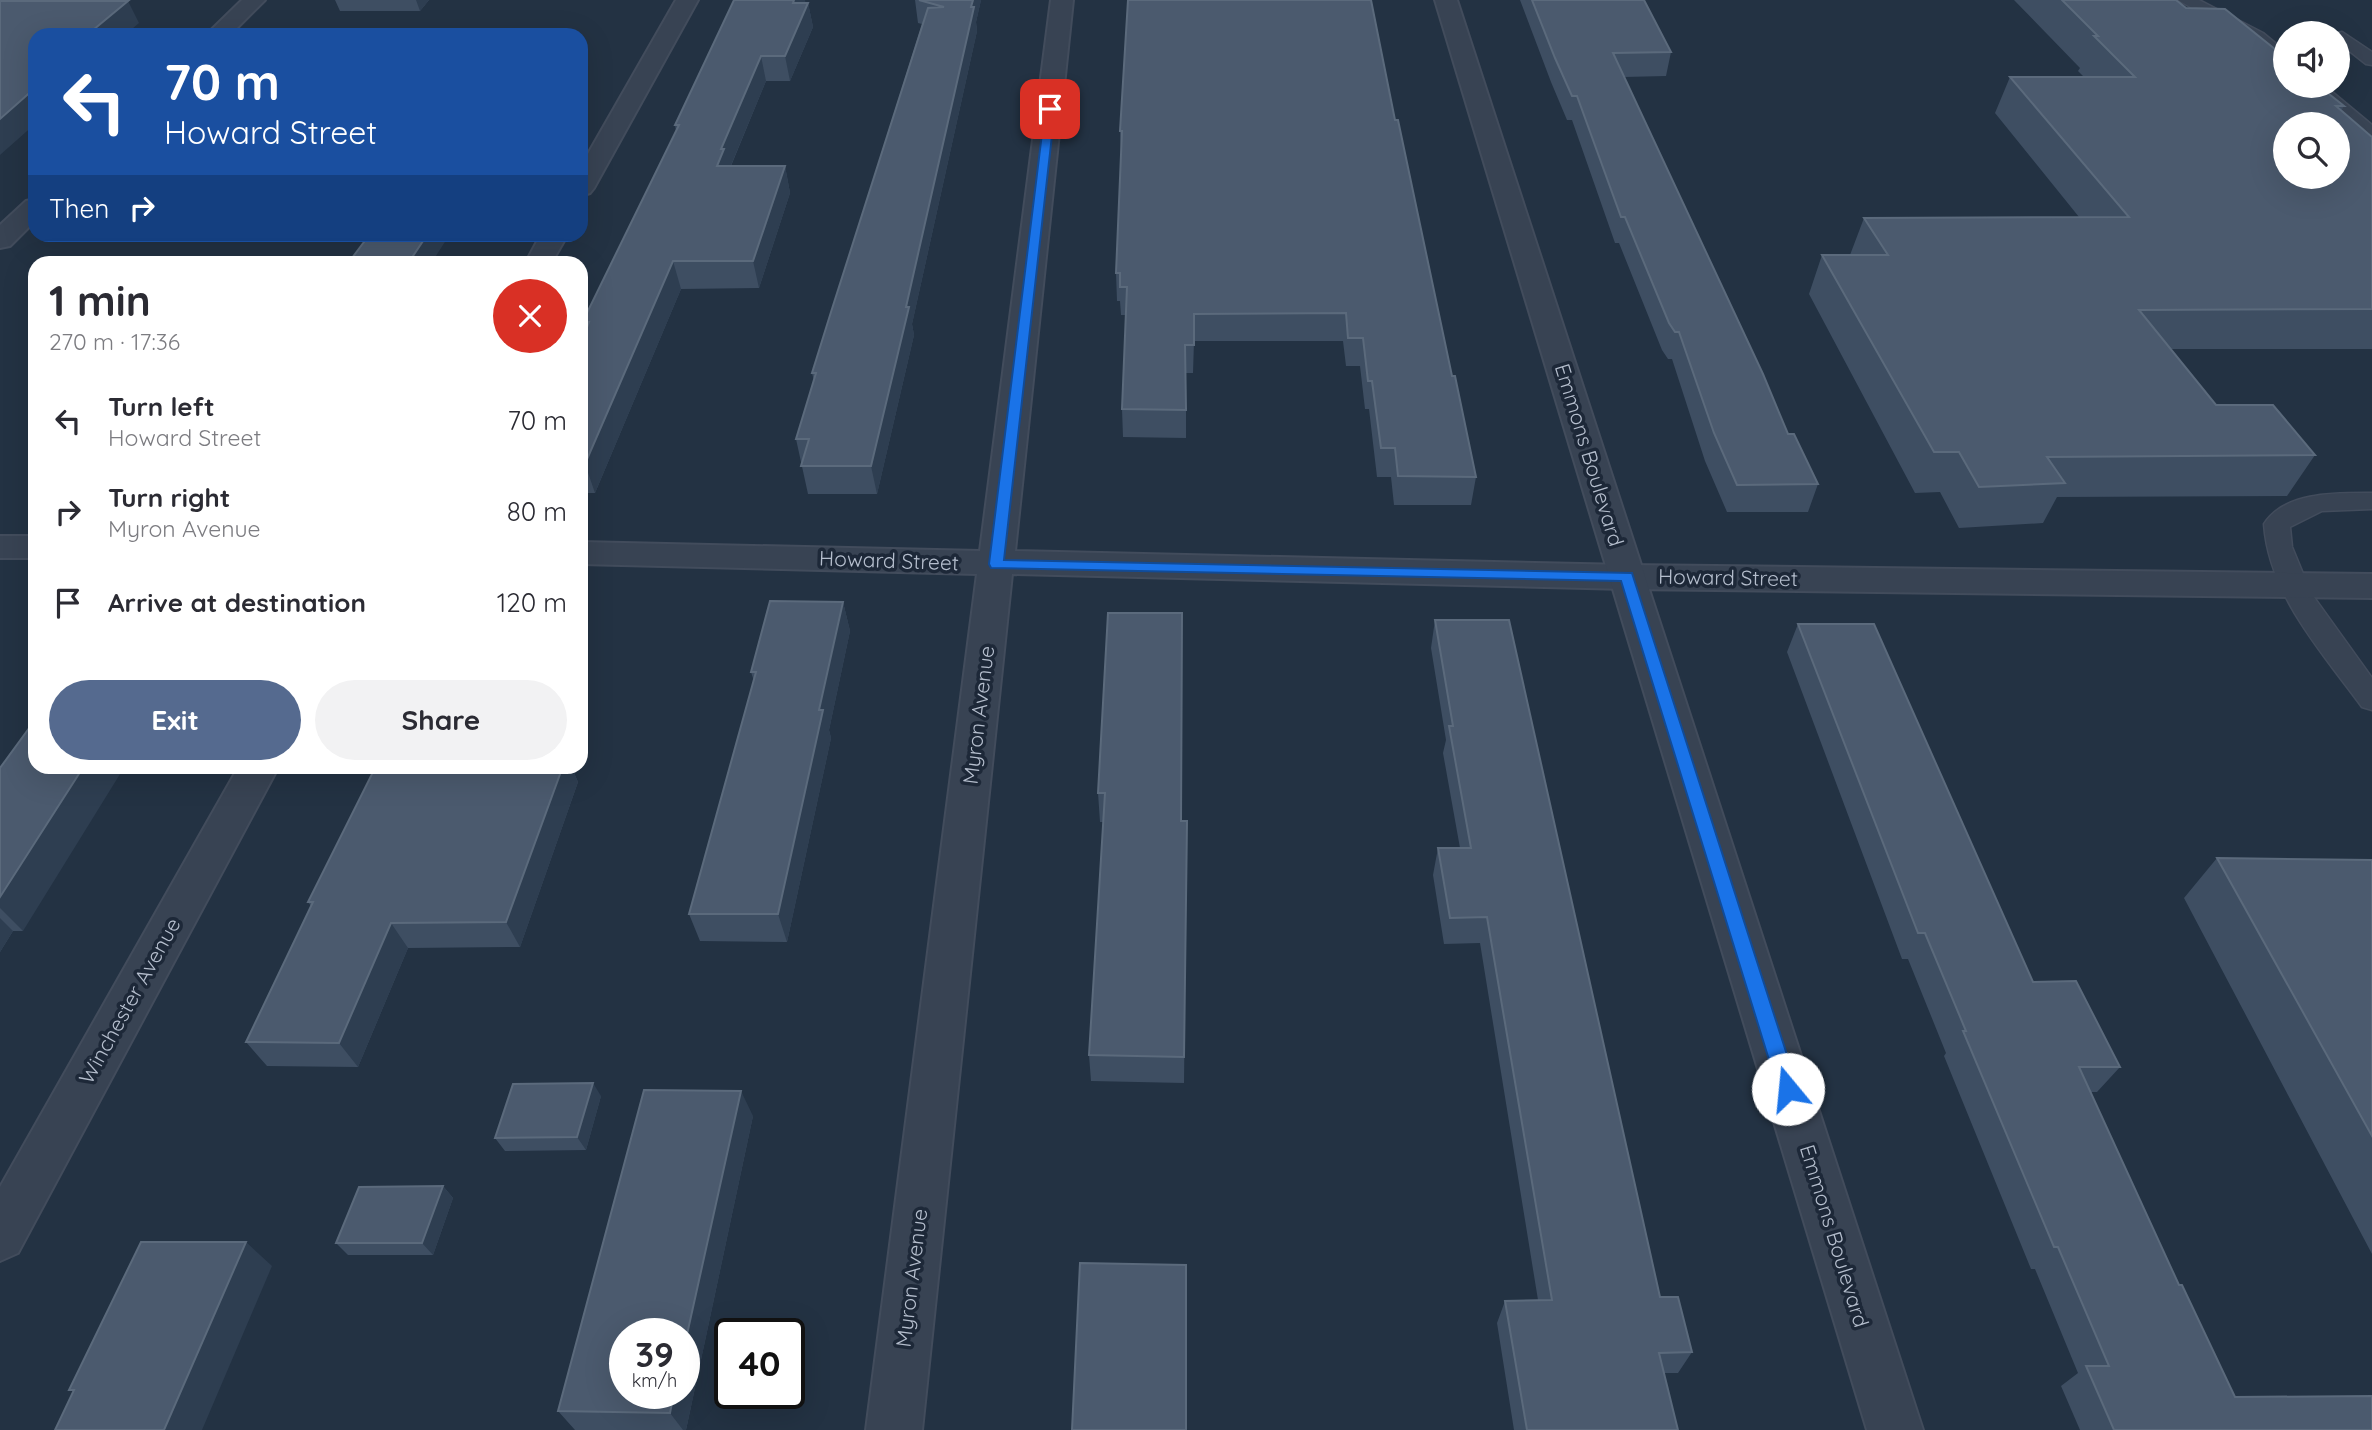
<!DOCTYPE html>
<meta charset="utf-8">
<style>
body{margin:0;font-family:Quicksand,sans-serif;background:#f2f2f3;color:#2b2b33;height:100vh;display:flex;flex-direction:column;font-size:26px;white-space:nowrap}
*{box-sizing:border-box;margin:0}
p{font-size:23px;color:#7c7c81}
.icon{flex:none;width:38px;height:38px;fill:none;stroke:currentColor;stroke-width:2;stroke-linecap:round;stroke-linejoin:round}
.map{position:relative;flex:1;overflow:hidden}
.panel{position:absolute;left:28px;top:256px;width:560px;height:518px;display:flex;flex-direction:column;background:#fff;border-radius:21px;box-shadow:0 7px 28px #0002}
.panel>*{flex:none}
.guide{position:absolute;left:28px;top:28px;width:560px;height:214px;border-radius:21px;box-shadow:0 7px 28px #0002;background:#1a4fa0;color:#fff;overflow:hidden}
.controls{position:absolute;left:2273px;top:21px;display:grid;gap:14px}
.controls a{display:grid;place-items:center;width:77px;height:77px;border-radius:50%;background:#fff;box-shadow:0 7px 28px #0002;font-size:35px}
.speed{position:absolute;left:609px;top:1318px;display:flex;gap:14px;font-size:35px;font-weight:700;text-align:center}
.speed>*{display:grid;place-content:center;width:91px;height:91px;border-radius:50%;background:#fff;box-shadow:0 7px 28px #0002;line-height:1}
.speed small{font-size:18px;font-weight:400}
.speed .limit{border:4px solid #111;border-radius:10px;background:#fff;color:#111}
.pin{position:absolute;display:grid;place-items:center;width:60px;height:60px;color:#fff;margin:-30px;border-radius:14px;box-shadow:0 4px 10px #0006}
.me{position:absolute;width:77px;margin:-38px;rotate:343deg;stroke-linejoin:round;filter:drop-shadow(0 0 5px #0008)}
.turn{display:flex;align-items:center;gap:24px;height:147px;padding:0 21px;font-size:32px}
.turn .icon{width:91px;height:91px;stroke-width:2.5}
.turn b{display:block;font-size:49px;line-height:60px}
.then{display:flex;align-items:center;height:66px;padding:0 21px;background:#0003;gap:14px;font-size:26px}
.round{display:grid;place-items:center;flex:none;width:74px;height:74px;border-radius:37px;background:#f2f2f3}
.headline{display:flex;align-items:center;justify-content:space-between;height:119px;padding:0 21px}
h1{font-size:42px;font-weight:800;line-height:52px}
.primary-button{display:flex;gap:14px;margin-top:auto;padding:14px 21px}
.primary-button a{flex:1;height:80px;border-radius:42px;background:#556a8f;color:#fff;font-size:28px;font-weight:800;line-height:80px;text-align:center}
.primary-button a+a{background:#f2f2f3;color:#2b2b33}
ul{padding:0;list-style:none}
li{display:flex;align-items:center;gap:21px;height:91px;padding:0 21px}
li div{flex:1}
li b{display:block;font-size:26px}
li em{font-style:normal}
.map>svg:first-child{display:block}
</style>
<div class="map">
<svg width="2372" height="1430" viewBox="0 0 2372 1430">
<rect width="100%" height="100%" fill="#233243"/>
<g fill="none" stroke-linecap="round" stroke-linejoin="round">
<defs>
<path id="service" d="M 2178,0 L 2199,0 L 2263,33 L 2286,52 L 2286,66 L 2280,65 L 2251,41 Z
M 2342,32 L 2372,52 L 2372,65 L 2366,64 L 2338,42 L 2336,33 Z
M 2305,86 L 2325,86 L 2372,125 L 2372,141 L 2365,139 Z
M 2372,493 L 2372,509 L 2322,511 L 2290,527 L 2292,547 L 2311,593 L 2372,678 L 2372,710 L 2362,707 C 2321,651 2269,595 2264,524 C 2285,491 2338,493 2372,493 Z"/>
<path id="minor" d="M 242,0 L 265,0 L 230,35 L 206,35 Z
M 676,0 L 698,0 L 594,188 L 590,193 L 581,196 L 581,166 Z
M 1051,0 L 1073,0 L 1015,551 L 1627,565 L 2372,574 L 2372,598 L 1627,589 L 1012,574 L 922,1430 L 866,1430 L 977,574 L 581,564 L 581,542 L 980,551 Z
M 35,199 L 35,221 L 10,246 L 0,248 L 0,225 L 26,201 Z
M 541,234 L 568,234 L 552,262 L 526,262 Z
M 0,536 L 35,536 L 35,558 L 0,558 Z
M 239,766 L 279,766 L 18,1253 L 0,1261 L 0,1187 Z"/>
<path id="tertiary" d="M 1435,0 L 1457,0 L 1923,1430 L 1867,1430 Z"/>
</defs>
<use href="#service" stroke="#424c5c" stroke-width="3"/>
<use href="#minor" stroke="#424c5c" stroke-width="4"/>
<use href="#tertiary" stroke="#424c5c" stroke-width="4"/>
<use href="#service" fill="#384353" fill-rule="evenodd"/>
<use href="#minor" fill="#384353" fill-rule="evenodd"/>
<use href="#tertiary" fill="#384353" fill-rule="evenodd"/>
</g>
<path fill="#3e4e62" d="M 335,0 L 429,0 L 420,11 L 340,11 Z
M 734,0 L 805,0 L 805,3 L 808,3 L 813,27 L 790,81 L 766,81 L 731,166 L 785,166 L 790,193 L 759,288 L 681,289 L 595,493 L 581,493 L 581,343 L 585,333 L 582,323 L 676,131 L 675,125 Z
M 915,0 L 981,0 L 976,22 L 977,31 L 912,324 L 914,335 L 877,494 L 808,494 L 796,439 L 814,381 L 812,373 L 922,24 L 918,23 Z
M 1520,0 L 1644,0 L 1671,52 L 1666,76 L 1624,77 L 1788,434 L 1818,484 L 1808,512 L 1727,512 L 1705,461 L 1672,359 L 1668,359 L 1662,350 L 1619,243 L 1615,243 L 1572,120 L 1567,120 L 1551,82 Z
M 2014,0 L 2176,0 L 2186,8 L 2344,106 L 2341,111 L 2372,137 L 2372,349 L 2171,349 L 2216,405 L 2315,455 L 2287,496 L 2057,497 L 2043,523 L 1959,528 L 1940,492 L 1915,493 L 1809,294 L 1822,255 L 1850,255 L 1864,218 L 2079,217 L 1995,113 L 2010,77 L 2084,77 L 2078,71 L 2080,68 Z
M 1395,120 L 1452,376 L 1476,477 L 1471,505 L 1394,505 L 1391,477 L 1377,477 L 1369,409 L 1365,409 L 1360,366 L 1346,366 L 1343,341 L 1194,341 L 1193,373 L 1186,373 L 1186,438 L 1123,437 L 1122,409 L 1126,315 L 1121,315 L 1120,301 L 1117,301 L 1116,273 L 1121,157 L 1120,131 Z
M 843,602 L 850,631 L 829,730 L 831,738 L 787,942 L 700,941 L 689,914 L 754,681 L 751,672 Z
M 1108,613 L 1182,821 L 1187,821 L 1184,1083 L 1091,1081 L 1089,1055 L 1103,822 L 1100,822 L 1098,793 Z
M 1435,620 L 1660,1297 L 1692,1352 L 1678,1373 L 1664,1373 L 1678,1430 L 1514,1430 L 1497,1323 L 1505,1301 L 1538,1300 L 1480,943 L 1444,944 L 1433,875 L 1438,848 L 1460,848 L 1443,753 L 1446,740 L 1431,648 Z
M 1798,624 L 2033,982 L 2120,1067 L 2097,1092 L 2090,1092 L 2179,1285 L 2235,1397 L 2372,1430 L 2080,1430 L 2061,1386 L 2078,1373 L 2035,1269 L 2031,1269 L 1944,1056 L 1946,1053 L 1908,959 L 1902,959 L 1787,652 Z
M 376,766 L 571,766 L 578,782 L 520,947 L 408,948 L 358,1067 L 267,1066 L 246,1042 L 311,906 L 308,902 Z
M 0,768 L 23,931 L 13,931 L 0,952 Z
M 2217,858 L 2372,860 L 2372,1254 L 2184,898 Z
M 601,1096 L 586,1150 L 505,1151 L 495,1138 Z
M 753,1116 L 686,1430 L 575,1430 L 558,1411 Z
M 443,1186 L 453,1198 L 433,1255 L 348,1255 L 336,1243 Z"/>
<path fill="#2e3e51" d="M 416,0 L 429,0 L 420,11 Z
M 794,0 L 805,0 L 806,5 L 793,3 Z
M 973,0 L 981,0 L 976,22 L 977,31 L 912,324 L 914,335 L 877,494 L 871,466 Z
M 128,1 L 139,23 L 125,35 L 87,35 Z
M 808,3 L 813,27 L 790,81 L 785,56 Z
M 761,56 L 766,81 L 729,170 L 717,166 L 721,149 Z
M 35,88 L 35,124 L 0,155 L 0,119 Z
M 785,166 L 790,193 L 759,288 L 753,261 Z
M 425,234 L 450,234 L 434,259 L 434,262 L 409,262 Z
M 673,261 L 681,289 L 595,493 L 585,464 Z
M 843,602 L 850,631 L 829,730 L 831,738 L 787,942 L 778,914 L 819,710 Z
M 84,766 L 125,766 L 23,931 L 0,908 L 0,897 Z
M 563,766 L 571,766 L 578,782 L 520,947 L 506,922 Z
M 0,918 L 13,931 L 0,952 Z
M 391,923 L 408,948 L 358,1067 L 339,1043 Z
M 593,1083 L 601,1096 L 586,1150 L 577,1137 Z
M 741,1091 L 753,1116 L 686,1430 L 683,1430 L 670,1413 L 674,1393 L 684,1393 L 684,1348 Z
M 443,1186 L 453,1198 L 433,1255 L 422,1243 Z
M 246,1242 L 272,1266 L 202,1430 L 164,1430 Z"/>
<path fill="#4b5a6e" stroke="#5b6a7c" stroke-width="2" fill-rule="evenodd" d="M 734,0 L 794,0 L 793,3 L 808,3 L 785,56 L 761,56 L 721,149 L 724,149 L 717,166 L 785,166 L 753,261 L 673,261 L 585,464 L 581,464 L 581,343 L 589,322 L 582,323 L 679,125 L 675,125 Z
M 919,0 L 973,0 L 971,7 L 974,7 L 906,307 L 909,307 L 871,466 L 801,466 L 809,439 L 796,439 L 816,373 L 812,373 L 831,312 L 928,8 L 944,7 Z
M 1128,0 L 1371,0 L 1395,120 L 1398,120 L 1452,376 L 1455,376 L 1476,477 L 1398,476 L 1395,448 L 1381,448 L 1372,381 L 1368,381 L 1363,338 L 1348,338 L 1346,313 L 1194,314 L 1194,345 L 1185,345 L 1186,410 L 1122,409 L 1127,287 L 1120,287 L 1120,273 L 1116,273 L 1122,131 L 1120,131 Z
M 1532,0 L 1644,0 L 1671,52 L 1613,53 L 1763,374 L 1788,434 L 1794,434 L 1818,484 L 1737,485 L 1714,433 L 1679,332 L 1675,332 L 1669,323 L 1625,217 L 1621,217 L 1577,96 L 1572,96 L 1555,58 Z
M 2062,0 L 2176,0 L 2186,8 L 2225,9 L 2286,58 L 2286,86 L 2319,86 L 2344,106 L 2336,106 L 2372,137 L 2372,309 L 2139,310 L 2216,405 L 2273,405 L 2315,455 L 2047,457 L 2065,483 L 1979,487 L 1959,452 L 1934,452 L 1822,255 L 1888,255 L 1864,218 L 2129,217 L 2010,77 L 2135,77 L 2094,36 L 2098,36 ZM 2286,124 L 2338,124 L 2338,177 L 2286,177 Z
M 0,1 L 128,1 L 87,35 L 35,35 L 35,88 L 0,119 Z
M 370,234 L 425,234 L 422,238 L 425,238 L 409,262 L 349,262 Z
M 770,601 L 843,602 L 819,710 L 823,710 L 778,914 L 689,914 L 756,672 L 751,672 Z
M 1108,613 L 1182,613 L 1181,821 L 1187,821 L 1184,1057 L 1089,1055 L 1105,793 L 1098,793 Z
M 1435,620 L 1509,620 L 1660,1297 L 1678,1297 L 1692,1352 L 1659,1353 L 1678,1430 L 1527,1430 L 1505,1301 L 1552,1300 L 1487,917 L 1450,918 L 1438,848 L 1471,848 L 1449,726 L 1453,726 Z
M 1798,624 L 1874,624 L 2033,982 L 2076,981 L 2120,1067 L 2079,1067 L 2179,1285 L 2182,1285 L 2235,1397 L 2372,1396 L 2372,1430 L 2114,1430 L 2086,1366 L 2109,1366 L 2058,1247 L 2054,1247 L 1963,1031 L 1966,1031 L 1925,933 L 1918,933 Z
M 35,720 L 35,766 L 84,766 L 0,897 L 0,768 Z
M 376,766 L 563,766 L 506,922 L 391,923 L 339,1043 L 246,1042 L 313,902 L 308,902 Z
M 2217,858 L 2372,860 L 2372,1136 Z
M 593,1083 L 577,1137 L 495,1138 L 513,1084 Z
M 644,1090 L 741,1091 L 684,1348 L 684,1334 L 625,1334 L 625,1393 L 674,1393 L 670,1413 L 558,1411 Z
M 443,1186 L 422,1243 L 336,1243 L 359,1187 Z
M 141,1242 L 246,1242 L 164,1430 L 55,1430 L 74,1390 L 69,1390 Z
M 1080,1263 L 1186,1265 L 1186,1430 L 1072,1430 Z"/>
<path fill="#1a73e8" stroke="#114b97" stroke-width="2" d="M 1050,106 L 1055,109 L 1004,560 L 1632,573 L 1798,1089 L 1795,1095 L 1788,1098 L 1781,1095 L 1778,1089 L 1621,581 L 991,568 L 989,564 L 1045,109 Z"/>
<g text-anchor="middle" stroke-width="7" stroke-linejoin="round" paint-order="stroke">
<g font-size="21" fill="#b5becd" stroke="#1d2838">
<text transform="translate(1589 455) rotate(73)" y="7">Emmons Boulevard</text>
<text transform="translate(889 561) rotate(2)" y="7">Howard Street</text>
<text transform="translate(1728 578) rotate(1)" y="7">Howard Street</text>
<text transform="translate(979 715) rotate(-83)" y="7">Myron Avenue</text>
<text transform="translate(130 1001) rotate(-61)" y="7">Winchester Avenue</text>
<text transform="translate(1834 1236) rotate(73)" y="7">Emmons Boulevard</text>
<text transform="translate(912 1278) rotate(-83)" y="7">Myron Avenue</text>
</g>
</g>
</svg>
<div class="controls">
<a><svg class="icon" aria-label="sound" viewBox="0 0 24 24"><path d="M4 9h4l5-4v14l-5-4H4zM17 9q2 3 0 6"/></svg></a>
<a><svg class="icon" aria-label="search" viewBox="0 0 24 24"><circle cx="10" cy="10" r="6"/><path d="M15 15l6 6"/></svg></a>
</div>
<div class="speed"><div>39<small>km/h</small></div><div class="limit">40</div></div>
<div class="pin" style="left:1050px;top:109px;background:#d93025"><svg class="icon" aria-label="arrive" viewBox="0 0 24 24"><path d="M6 21V4h12l-3 4 3 4H6"/></svg></div>
<svg class="me" style="left:1788px;top:1089px" viewBox="-20 -20 40 40"><circle r="19" fill="#fff"/><path d="M0-13L10 11 0 6-10 11z" fill="#1a73e8"/></svg>
<div class="guide">
<div class="turn"><svg class="icon" aria-label="left" viewBox="0 0 24 24"><path d="M17 20v-9H6M10 6l-5 5 5 5"/></svg><div><b>70 m</b>Howard Street</div></div>
<div class="then">Then<svg class="icon" aria-label="right" viewBox="0 0 24 24"><path d="M7 20v-9h11M14 6l5 5-5 5"/></svg></div>
</div>
<section class="panel">
<div class="headline"><div><h1>1 min</h1><p>270 m · 17:36</p></div><a class="round" style="background:#d93025;color:#fff"><svg class="icon" aria-label="close" viewBox="0 0 24 24"><path d="M6 6l12 12M18 6L6 18"/></svg></a></div>
<ul>
<li><svg class="icon" aria-label="left" viewBox="0 0 24 24"><path d="M17 20v-9H6M10 6l-5 5 5 5"/></svg><div><b>Turn left</b><p>Howard Street</p></div><em>70 m</em></li>
<li><svg class="icon" aria-label="right" viewBox="0 0 24 24"><path d="M7 20v-9h11M14 6l5 5-5 5"/></svg><div><b>Turn right</b><p>Myron Avenue</p></div><em>80 m</em></li>
<li><svg class="icon" aria-label="arrive" viewBox="0 0 24 24"><path d="M6 21V4h12l-3 4 3 4H6"/></svg><div><b>Arrive at destination</b></div><em>120 m</em></li>
</ul>
<div class="primary-button"><a>Exit</a><a>Share</a></div>
</section>
</div>
